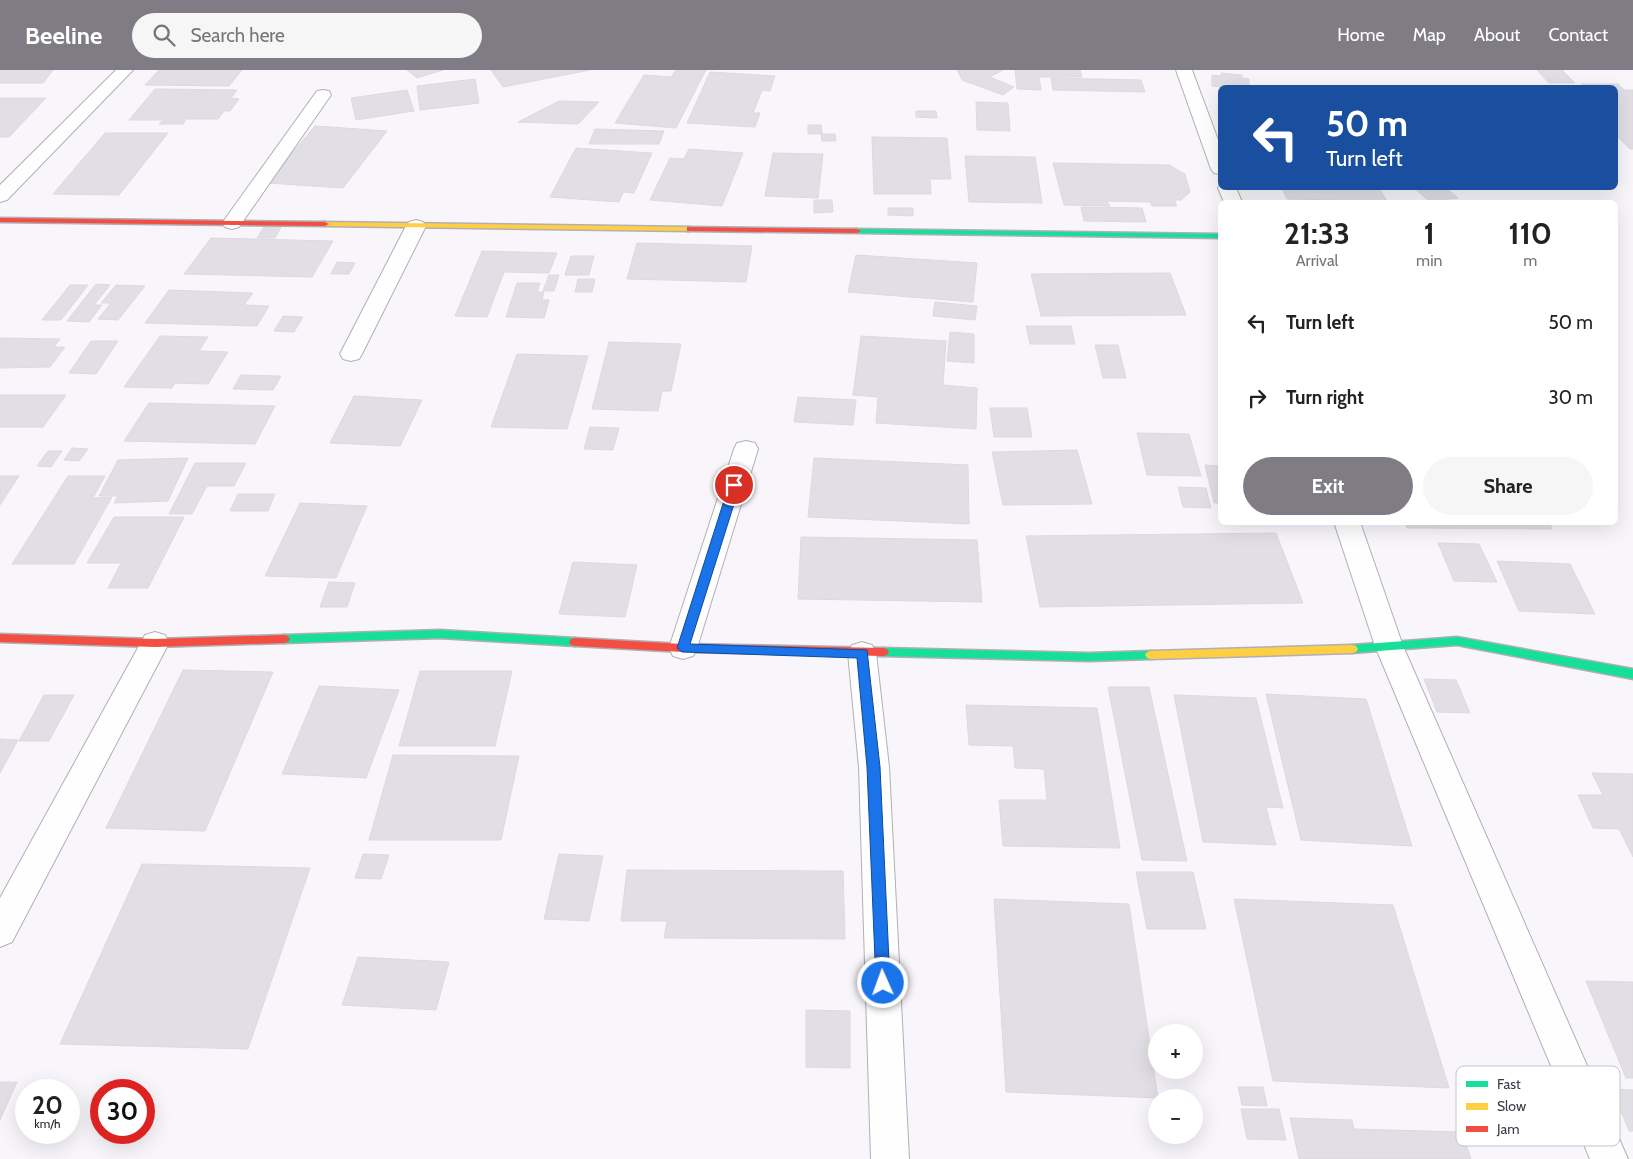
<!DOCTYPE html>
<meta charset="utf-8">
<style>
body{margin:0;font-family:Cabin,sans-serif;background:#f6f6f6;color:#222;height:100vh;display:flex;flex-direction:column;font-size:19px;white-space:nowrap}
*{box-sizing:border-box;margin:0}
p{font-size:16px;color:#767676}
.icon{flex:none;width:28px;height:28px;fill:none;stroke:currentColor;stroke-width:2;stroke-linecap:round;stroke-linejoin:round}
.map{position:relative;flex:1;overflow:hidden}
.details{position:absolute;left:1218px;top:130px;width:400px;height:325px;display:flex;flex-direction:column;background:#fff;border-radius:8px;box-shadow:0 5px 20px #0002}
.details>*{flex:none}
.banner{position:absolute;left:1218px;top:15px;width:400px;height:105px;border-radius:8px;box-shadow:0 5px 20px #0002;background:#1a4fa0;color:#fff;overflow:hidden}
.buttons{position:absolute;left:1148px;top:954px;display:grid;gap:10px}
.buttons a{display:grid;place-items:center;width:55px;height:55px;border-radius:50%;background:#fff;box-shadow:0 5px 20px #0002;font-size:25px}
.speed{position:absolute;left:15px;top:1009px;display:flex;gap:10px;font-size:25px;font-weight:700;text-align:center}
.speed>*{display:grid;place-content:center;width:65px;height:65px;border-radius:50%;background:#fff;box-shadow:0 5px 20px #0002;line-height:1}
.speed small{font-size:12px;font-weight:400}
.speed .limit{border:8px solid #d22;background:#fff;color:#111}
.pin{position:absolute;display:grid;place-items:center;width:42px;height:42px;color:#fff;margin:-21px;border:2px solid #fff;border-radius:50%;box-shadow:0 1px 5px #0007}
.me{position:absolute;width:55px;margin:-28px;rotate:358deg;stroke-linejoin:round;filter:drop-shadow(0 0 4px #0008)}
.turn{display:flex;align-items:center;gap:18px;height:105px;padding:0 25px;font-size:22px}
.turn .icon{width:65px;height:65px;stroke-width:2.5}
.turn b{display:block;font-size:35px;line-height:42px}
.eta{display:flex;justify-content:space-evenly;align-items:center;height:85px;text-align:center}
.eta b{font-size:30px;font-weight:800;line-height:35px}
.primary-button{display:flex;gap:10px;margin-top:auto;padding:10px 25px}
.primary-button a{flex:1;height:58px;border-radius:30px;background:#807c86;color:#fff;font-size:20px;font-weight:800;line-height:58px;text-align:center}
.primary-button a+a{background:#f6f6f6;color:#222}
ul{padding:0;list-style:none}
li{display:flex;align-items:center;gap:15px;height:75px;padding:0 25px}
li div{flex:1}
li b{display:block;font-size:19px}
li em{font-style:normal}
header{display:flex;align-items:center;gap:30px;box-sizing:border-box;height:70px;padding:0 25px;background:#807c86;color:#fff}
header strong{font-size:24px}
nav{display:flex;gap:28px;margin-inline-start:auto;font-size:18px}
.search{width:350px;height:45px;background:#f6f6f6;display:flex;align-items:center;gap:12px;box-sizing:border-box;padding:0 18px;border-radius:28px;color:#767676;font-size:19px}
.map>svg:first-child{display:block}
</style>
<header>
<strong>Beeline</strong>
<div class="search"><svg class="icon" aria-label="search" viewBox="0 0 24 24"><circle cx="10" cy="10" r="6"/><path d="M15 15l6 6"/></svg>Search here</div>
<nav><a>Home</a><a>Map</a><a>About</a><a>Contact</a></nav>
</header>
<div class="map">
<svg width="1633" height="1089" viewBox="0 0 1633 1089">
<rect width="100%" height="100%" fill="#f8f6fb"/>
<path fill="#e1dee6" stroke="#dcd9e1" d="M 0,0 L 53,0 L 43,13 L 0,13 Z
M 159,0 L 242,0 L 229,16 L 145,15 Z
M 407,0 L 443,0 L 417,8 Z
M 491,0 L 590,0 L 503,17 Z
M 676,0 L 706,0 L 676,58 L 615,53 L 644,5 L 671,7 Z
M 957,0 L 1003,0 L 990,7 L 1014,17 L 1003,25 L 962,10 Z
M 1015,0 L 1080,0 L 1082,7 L 1039,7 L 1041,20 L 1017,19 Z
M 1537,0 L 1562,0 L 1575,13 L 1549,13 Z
M 710,2 L 775,6 L 770,21 L 762,20 L 753,43 L 760,43 L 755,57 L 687,53 Z
M 1221,3 L 1242,5 L 1242,8 L 1249,9 L 1249,18 L 1212,16 L 1212,5 L 1221,6 Z
M 1051,8 L 1141,10 L 1145,22 L 1053,20 Z
M 475,9 L 479,33 L 420,40 L 417,16 Z
M 1581,14 L 1618,14 L 1624,20 L 1633,20 L 1633,79 L 1630,79 L 1615,64 L 1615,18 L 1584,18 Z
M 155,19 L 237,20 L 231,28 L 239,29 L 230,41 L 224,41 L 218,49 L 186,49 L 183,54 L 159,54 L 163,50 L 129,50 Z
M 407,20 L 414,41 L 356,50 L 351,28 Z
M 0,28 L 46,28 L 9,67 L 0,67 Z
M 559,31 L 599,32 L 578,54 L 518,52 Z
M 976,32 L 1008,33 L 1010,61 L 977,60 Z
M 916,41 L 936,41 L 937,48 L 916,47 Z
M 808,55 L 821,55 L 822,64 L 808,64 Z
M 315,56 L 387,61 L 343,118 L 267,113 Z
M 595,59 L 664,61 L 659,74 L 589,74 Z
M 105,63 L 168,63 L 119,125 L 53,124 Z
M 821,64 L 835,64 L 836,71 L 822,71 Z
M 872,67 L 947,68 L 951,109 L 930,109 L 931,124 L 874,124 Z
M 576,78 L 652,83 L 634,123 L 623,122 L 619,132 L 550,127 Z
M 689,79 L 743,83 L 722,136 L 650,130 L 670,88 L 684,89 Z
M 773,83 L 823,84 L 818,128 L 765,126 Z
M 965,86 L 1035,87 L 1042,133 L 969,132 Z
M 1053,93 L 1169,95 L 1185,104 L 1190,122 L 1181,130 L 1174,130 L 1177,136 L 1152,136 L 1150,132 L 1107,131 L 1110,136 L 1064,135 Z
M 1282,118 L 1379,118 L 1387,131 L 1287,129 Z
M 1414,118 L 1446,118 L 1458,128 L 1429,131 Z
M 814,130 L 832,130 L 833,142 L 814,143 Z
M 1081,137 L 1142,138 L 1146,152 L 1084,151 Z
M 888,138 L 913,138 L 913,146 L 888,145 Z
M 264,157 L 281,157 L 275,168 L 257,168 Z
M 211,168 L 333,171 L 312,207 L 184,204 Z
M 637,173 L 752,176 L 746,212 L 627,209 Z
M 482,181 L 557,183 L 549,203 L 504,202 L 487,247 L 455,246 Z
M 856,185 L 977,193 L 973,232 L 848,222 Z
M 571,186 L 594,186 L 589,205 L 565,205 Z
M 337,192 L 355,193 L 349,204 L 331,204 Z
M 1170,203 L 1186,245 L 1041,246 L 1031,204 Z
M 549,205 L 559,205 L 554,221 L 543,221 Z
M 578,209 L 595,209 L 592,222 L 575,222 Z
M 517,213 L 540,213 L 537,222 L 544,222 L 542,230 L 549,230 L 544,248 L 506,247 Z
M 96,214 L 110,215 L 94,235 L 102,235 L 89,252 L 67,251 Z
M 70,215 L 88,215 L 61,250 L 42,250 Z
M 116,215 L 145,216 L 118,250 L 98,249 L 111,233 L 101,233 Z
M 169,220 L 253,223 L 244,235 L 269,236 L 257,256 L 145,253 Z
M 935,232 L 977,236 L 975,250 L 933,246 Z
M 283,246 L 303,247 L 294,262 L 274,261 Z
M 1026,256 L 1071,256 L 1075,274 L 1030,274 Z
M 950,262 L 974,264 L 974,293 L 947,291 Z
M 160,266 L 208,267 L 199,281 L 228,282 L 208,314 L 175,313 L 172,318 L 124,317 Z
M 861,266 L 946,271 L 943,315 L 977,318 L 976,359 L 876,353 L 878,327 L 853,325 Z
M 0,268 L 60,269 L 54,277 L 65,277 L 50,297 L 0,298 Z
M 91,271 L 118,271 L 96,304 L 69,303 Z
M 609,272 L 681,274 L 671,321 L 662,321 L 658,341 L 592,339 Z
M 1095,275 L 1118,275 L 1126,308 L 1103,308 Z
M 517,284 L 588,286 L 567,359 L 491,357 Z
M 241,305 L 281,306 L 273,320 L 233,319 Z
M 0,325 L 66,325 L 43,357 L 0,357 Z
M 354,326 L 422,330 L 400,376 L 330,373 Z
M 798,327 L 856,330 L 853,355 L 794,352 Z
M 149,333 L 275,336 L 255,374 L 124,371 Z
M 990,338 L 1027,338 L 1032,367 L 994,367 Z
M 590,357 L 619,358 L 613,380 L 584,379 Z
M 1137,363 L 1189,364 L 1201,406 L 1147,405 Z
M 72,378 L 88,379 L 79,391 L 64,390 Z
M 1077,380 L 1092,434 L 1003,435 L 992,382 Z
M 48,381 L 62,381 L 51,397 L 37,396 Z
M 188,388 L 168,431 L 114,433 L 118,426 L 99,426 L 118,390 Z
M 814,388 L 968,395 L 969,454 L 808,447 Z
M 195,393 L 246,393 L 234,416 L 207,416 L 192,444 L 169,444 Z
M 1205,395 L 1220,396 L 1220,433 L 1214,433 Z
M 0,406 L 19,406 L 0,435 Z
M 68,406 L 105,406 L 93,428 L 112,427 L 74,494 L 12,494 Z
M 1178,417 L 1206,418 L 1211,438 L 1183,437 Z
M 238,424 L 275,424 L 268,441 L 230,441 Z
M 300,433 L 367,436 L 336,508 L 265,506 Z
M 114,447 L 184,447 L 148,518 L 108,518 L 121,493 L 87,493 Z
M 1405,452 L 1549,452 L 1552,459 L 1407,458 Z
M 1276,463 L 1303,533 L 1040,537 L 1026,466 Z
M 801,467 L 977,470 L 982,532 L 798,529 Z
M 1438,473 L 1479,474 L 1497,512 L 1454,511 Z
M 1497,491 L 1570,494 L 1595,544 L 1519,541 Z
M 573,492 L 637,495 L 625,547 L 559,544 Z
M 329,512 L 355,513 L 347,537 L 320,537 Z
M 183,600 L 273,602 L 205,761 L 106,758 Z
M 420,601 L 512,601 L 495,676 L 399,676 Z
M 1424,609 L 1456,610 L 1470,643 L 1437,642 Z
M 319,616 L 399,620 L 366,708 L 282,704 Z
M 1108,617 L 1149,617 L 1187,791 L 1142,790 Z
M 1266,624 L 1366,629 L 1412,776 L 1301,770 Z
M 44,625 L 74,625 L 49,671 L 19,671 Z
M 1174,625 L 1256,628 L 1283,738 L 1266,737 L 1276,775 L 1203,772 Z
M 966,635 L 1097,638 L 1120,778 L 1003,776 L 999,730 L 1047,730 L 1044,699 L 1015,698 L 1013,676 L 969,675 Z
M 0,669 L 18,670 L 0,703 Z
M 393,685 L 519,686 L 501,770 L 369,770 Z
M 1592,703 L 1633,704 L 1633,787 L 1619,759 L 1593,758 L 1578,725 L 1603,725 Z
M 363,784 L 389,785 L 381,809 L 355,808 Z
M 559,784 L 603,786 L 589,851 L 544,849 Z
M 142,794 L 310,798 L 248,979 L 60,974 Z
M 627,800 L 843,801 L 845,869 L 664,868 L 667,851 L 621,851 Z
M 1136,802 L 1193,802 L 1206,859 L 1147,859 Z
M 994,829 L 1129,834 L 1158,1028 L 1006,1022 Z
M 1234,829 L 1393,835 L 1449,1018 L 1273,1011 Z
M 358,887 L 449,892 L 436,940 L 342,935 Z
M 1586,911 L 1633,912 L 1633,1008 L 1626,1008 Z
M 806,940 L 850,941 L 850,998 L 806,997 Z
M 0,1012 L 17,1012 L 0,1050 Z
M 1238,1017 L 1263,1017 L 1267,1036 L 1242,1035 Z
M 1612,1019 L 1633,1020 L 1633,1061 L 1629,1061 Z
M 1241,1039 L 1279,1039 L 1286,1070 L 1247,1069 Z
M 1290,1048 L 1352,1050 L 1354,1059 L 1462,1062 L 1471,1089 L 1299,1089 Z"/>
<g fill="none" stroke-linecap="round" stroke-linejoin="round">
<defs>
<path id="lane" d="M 323,20 L 329,21 L 331,25 L 239,157 L 232,159 L 225,157 L 222,153 L 225,149 L 317,21 Z"/>
<path id="street" d="M 116,0 L 133,0 L 7,130 L 0,132 L 0,115 Z
M 1176,0 L 1192,0 L 1220,75 L 1220,104 L 1214,103 L 1211,99 Z
M 1220,115 L 1220,118 L 1236,118 L 1242,132 L 1224,132 L 1218,118 Z
M 416,150 L 423,152 L 426,156 L 362,284 L 359,289 L 351,291 L 343,289 L 340,284 L 406,156 L 409,152 Z
M 746,371 L 755,373 L 758,379 L 697,578 L 693,586 L 683,589 L 673,586 L 669,578 L 734,379 L 737,373 Z
M 1334,452 L 1360,452 L 1403,576 L 1628,1089 L 1590,1089 L 1375,576 Z
M 155,562 L 165,565 L 169,573 L 12,872 L 0,877 L 0,828 L 145,565 Z
M 862,572 L 872,575 L 876,583 L 889,697 L 909,1089 L 871,1089 L 859,697 L 848,583 L 852,575 Z"/>
<path id="fast" d="M 854,159 L 1220,164 L 1220,168 L 857,163 L 853,161 Z
M 440,560 L 575,568 L 579,569 L 581,572 L 579,575 L 575,576 L 440,568 L 284,573 L 280,572 L 278,569 L 280,566 L 284,565 Z
M 1457,567 L 1633,599 L 1633,609 L 1457,575 L 1352,583 L 1348,582 L 1346,579 L 1348,576 L 1352,575 Z
M 883,578 L 1089,583 L 1151,581 L 1155,582 L 1157,585 L 1155,588 L 1151,589 L 1089,591 L 883,586 L 879,585 L 877,582 L 879,579 Z"/>
<path id="slow" d="M 322,152 L 690,157 L 694,159 L 690,161 L 325,156 L 321,154 Z
M 1352,575 L 1356,576 L 1358,579 L 1356,582 L 1352,583 L 1151,589 L 1147,588 L 1145,585 L 1147,582 L 1151,581 Z"/>
<path id="jam" d="M 0,148 L 325,152 L 329,154 L 325,156 L 0,152 Z
M 687,157 L 857,159 L 861,161 L 857,163 L 690,161 L 687,161 Z
M 0,564 L 155,569 L 284,565 L 288,566 L 290,569 L 288,572 L 284,573 L 155,577 L 0,572 Z
M 575,568 L 683,574 L 883,578 L 887,579 L 889,582 L 887,585 L 883,586 L 683,582 L 575,576 L 571,575 L 569,572 L 571,569 Z"/>
</defs>
<use href="#lane" stroke="#b2aeb6" stroke-width="2"/>
<use href="#street" stroke="#b2aeb6" stroke-width="2"/>
<use href="#fast" stroke="#b2aeb6" stroke-width="3"/>
<use href="#slow" stroke="#b2aeb6" stroke-width="3"/>
<use href="#jam" stroke="#b2aeb6" stroke-width="3"/>
<use href="#lane" fill="#fefefe" fill-rule="evenodd"/>
<use href="#street" fill="#fefefe" fill-rule="evenodd"/>
<use href="#fast" fill="#16e098" fill-rule="evenodd"/>
<use href="#slow" fill="#ffcf43" fill-rule="evenodd"/>
<use href="#jam" fill="#f24e42" fill-rule="evenodd"/>
</g>
<path fill="#1a73e8" stroke="#114b97" d="M 734,412 L 740,415 L 690,574 L 867,580 L 880,697 L 890,913 L 888,917 L 883,920 L 878,917 L 876,913 L 867,697 L 857,588 L 682,582 L 677,578 L 729,415 Z"/>
<rect x="1456" y="996" width="164" height="80" rx="8" fill="#fff" stroke="#c5c4c8" stroke-width="1"/>
<rect x="1466" y="1011" width="22" height="6" fill="#16e098"/>
<rect x="1466" y="1033" width="22" height="7" fill="#ffcf43"/>
<rect x="1466" y="1056" width="22" height="6" fill="#f24e42"/>
<g font-size="14" fill="#3f3a47">
<text x="1497" y="1019">Fast</text>
<text x="1497" y="1041">Slow</text>
<text x="1497" y="1064">Jam</text>
</g>
</svg>
<div class="buttons">
<a>+</a>
<a>−</a>
</div>
<div class="speed"><div>20<small>km/h</small></div><div class="limit">30</div></div>
<div class="pin" style="left:734px;top:415px;background:#d93025"><svg class="icon" aria-label="arrive" viewBox="0 0 24 24"><path d="M6 21V4h12l-3 4 3 4H6"/></svg></div>
<svg class="me" style="left:883px;top:913px" viewBox="-20 -20 40 40"><circle r="17" fill="#1a73e8" stroke="#fff" stroke-width="3"/><path d="M0-11L8 9 0 5-8 9z" fill="#fff"/></svg>
<div class="banner">
<div class="turn"><svg class="icon" aria-label="left" viewBox="0 0 24 24"><path d="M17 20v-9H6M10 6l-5 5 5 5"/></svg><div><b>50 m</b>Turn left</div></div>
</div>
<section class="details">
<div class="eta">
<div><b>21:33</b><p>Arrival</p></div>
<div><b>1</b><p>min</p></div>
<div><b>110</b><p>m</p></div>
</div>
<ul>
<li><svg class="icon" aria-label="left" viewBox="0 0 24 24"><path d="M17 20v-9H6M10 6l-5 5 5 5"/></svg><div><b>Turn left</b></div><em>50 m</em></li>
<li><svg class="icon" aria-label="right" viewBox="0 0 24 24"><path d="M7 20v-9h11M14 6l5 5-5 5"/></svg><div><b>Turn right</b></div><em>30 m</em></li>
</ul>
<div class="primary-button"><a>Exit</a><a>Share</a></div>
</section>
</div>
